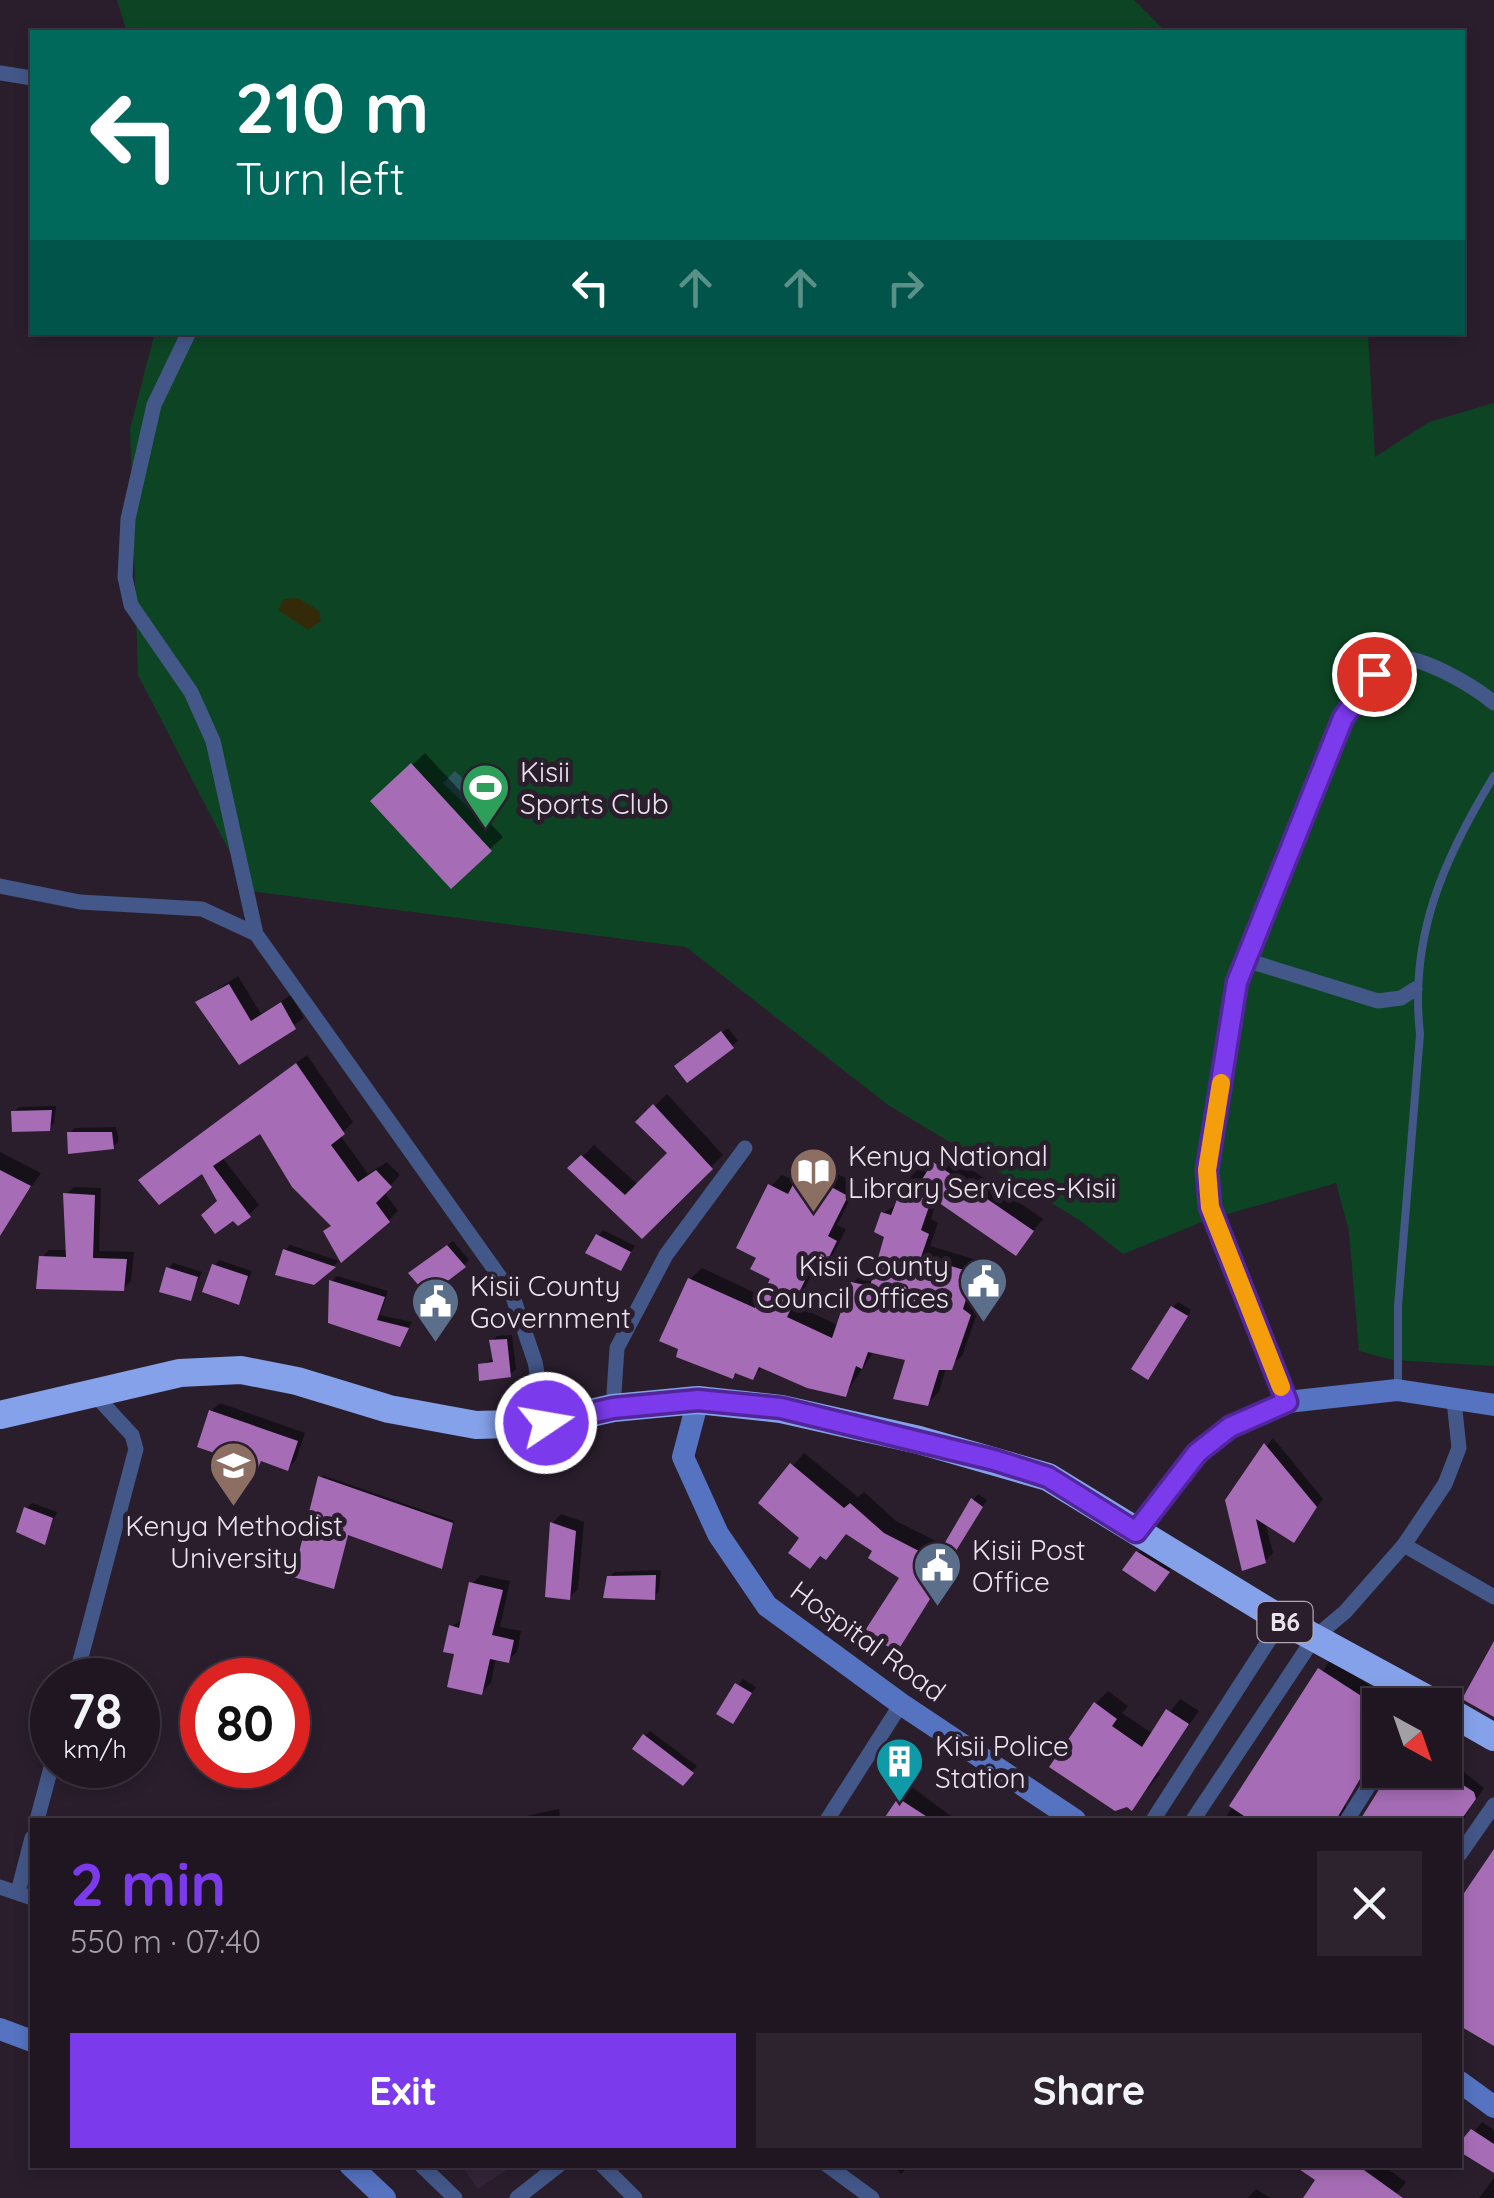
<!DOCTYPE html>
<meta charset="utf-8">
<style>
body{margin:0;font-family:Quicksand,sans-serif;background:#2d232f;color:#f1f3f6;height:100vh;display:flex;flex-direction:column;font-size:38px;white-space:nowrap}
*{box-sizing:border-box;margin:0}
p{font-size:32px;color:#a29fa5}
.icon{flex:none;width:55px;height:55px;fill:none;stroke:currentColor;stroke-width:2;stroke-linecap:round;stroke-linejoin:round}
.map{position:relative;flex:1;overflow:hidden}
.side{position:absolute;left:30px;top:1818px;width:1432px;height:350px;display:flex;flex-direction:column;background:#201622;border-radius:0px;box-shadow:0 5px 15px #0003,0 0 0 2px #3d3540}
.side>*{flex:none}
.banner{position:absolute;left:30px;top:30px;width:1435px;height:305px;border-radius:0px;box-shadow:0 5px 15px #0003,0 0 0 2px #3d3540;background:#00695c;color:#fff;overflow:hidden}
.needle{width:65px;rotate:140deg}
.buttons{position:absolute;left:1362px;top:1688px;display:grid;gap:20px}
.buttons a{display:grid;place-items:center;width:100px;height:100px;border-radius:0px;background:#201622;box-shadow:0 5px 15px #0003,0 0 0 2px #3d3540;font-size:50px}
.speed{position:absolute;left:30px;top:1658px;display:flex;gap:20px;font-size:50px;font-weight:700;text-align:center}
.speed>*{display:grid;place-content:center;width:130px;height:130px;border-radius:50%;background:#201622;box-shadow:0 5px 15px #0003,0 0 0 2px #3d3540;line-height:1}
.speed small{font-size:25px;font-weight:400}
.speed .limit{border:15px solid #d22;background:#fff;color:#111}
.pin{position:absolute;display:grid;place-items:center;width:85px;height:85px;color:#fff;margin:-42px;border:5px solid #fff;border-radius:50%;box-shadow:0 2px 10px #0007}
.me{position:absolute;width:110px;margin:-55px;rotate:78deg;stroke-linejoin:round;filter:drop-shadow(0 0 8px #0008)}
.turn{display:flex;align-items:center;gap:35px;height:210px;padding:0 40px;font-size:45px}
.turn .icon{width:130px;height:130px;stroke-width:2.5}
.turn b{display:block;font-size:70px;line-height:85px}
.lanes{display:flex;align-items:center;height:95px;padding:0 40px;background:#0003;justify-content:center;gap:50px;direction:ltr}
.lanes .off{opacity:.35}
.round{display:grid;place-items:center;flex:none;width:105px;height:105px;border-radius:0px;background:#2d232f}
.overview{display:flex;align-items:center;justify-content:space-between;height:170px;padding:0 40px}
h1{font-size:60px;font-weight:800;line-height:75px;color:#7c3aed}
.button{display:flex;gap:20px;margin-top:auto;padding:20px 40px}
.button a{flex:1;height:115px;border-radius:0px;background:#7c3aed;color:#fff;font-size:40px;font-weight:800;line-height:115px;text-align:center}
.button a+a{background:#2d232f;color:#f1f3f6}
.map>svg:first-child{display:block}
</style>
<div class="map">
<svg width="1494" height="2198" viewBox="0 0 1494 2198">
<rect width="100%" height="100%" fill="#2a1e2d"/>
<path fill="#35253a" d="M 461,2165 L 514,2165 L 478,2189 Z"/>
<path fill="#0d4524" d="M 117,0 L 1134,0 L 1166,32 L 127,32 Z
M 155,332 L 1368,333 L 1375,457 L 1429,422 L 1494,403 L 1494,1366 L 1393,1360 L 1359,1351 L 1349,1231 L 1336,1183 L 1207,1220 L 1123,1254 L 1078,1219 L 888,1105 L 686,947 L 250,891 L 138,675 L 130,429 Z"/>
<path fill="#322a09" d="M 298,598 L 319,611 L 321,621 L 308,630 L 278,610 L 284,599 Z"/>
<path fill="#29565a" d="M 455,771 L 493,808 L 481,820 L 443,783 Z"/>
<path fill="#0007" d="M 425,753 L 503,837 L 452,885 L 386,789 Z
M 238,976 L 261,1014 L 291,995 L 304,1018 L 240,1062 L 198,1002 Z
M 728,1028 L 738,1041 L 732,1046 L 683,1061 Z
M 307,1055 L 353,1122 L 340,1135 L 368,1174 L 387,1162 L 400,1175 L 384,1192 L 398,1211 L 388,1221 L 261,1130 L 222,1157 L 259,1205 L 239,1223 L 203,1170 L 151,1171 Z
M 667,1094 L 723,1155 L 642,1236 L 571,1168 L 594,1145 L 638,1185 L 670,1153 L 639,1122 Z
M 56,1106 L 54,1123 L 49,1128 L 14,1112 L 19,1107 Z
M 116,1127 L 119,1141 L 113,1147 L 70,1133 L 75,1128 Z
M 0,1152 L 41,1173 L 9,1218 L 0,1214 Z
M 946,1152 L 1043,1219 L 1015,1253 L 937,1199 L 931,1219 L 938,1223 L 930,1246 L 984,1262 L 973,1297 L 981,1303 L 962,1356 L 946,1368 L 939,1392 L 927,1403 L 908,1359 L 874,1351 L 845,1395 L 763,1366 L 753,1377 L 737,1371 L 732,1376 L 690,1279 L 702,1268 L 764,1297 L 774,1278 L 759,1257 L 771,1186 L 782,1175 L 797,1182 L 808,1171 L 825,1180 L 833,1172 L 858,1184 L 837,1225 L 846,1229 L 834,1253 L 823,1264 L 818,1262 L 796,1305 L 839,1326 L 853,1283 L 864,1272 L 876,1274 L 887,1236 L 883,1213 L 899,1203 L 907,1181 L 918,1169 L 929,1173 Z
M 74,1187 L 101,1188 L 99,1251 L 134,1252 L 131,1281 L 123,1289 L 41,1258 L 49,1250 L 68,1250 L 66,1194 Z
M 603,1230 L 635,1246 L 621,1268 L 598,1236 Z
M 453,1241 L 469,1260 L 464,1265 L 417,1268 Z
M 290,1245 L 339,1261 L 314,1282 L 285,1251 Z
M 219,1260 L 252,1271 L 239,1302 L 214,1266 Z
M 173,1263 L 202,1272 L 190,1298 L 168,1269 Z
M 337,1276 L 388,1291 L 380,1315 L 412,1322 L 400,1344 L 332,1281 Z
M 1178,1302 L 1191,1310 L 1153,1371 L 1173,1307 Z
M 512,1335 L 516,1369 L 510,1374 L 480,1365 L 495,1358 L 492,1341 L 497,1336 Z
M 220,1403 L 305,1433 L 296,1460 L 288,1468 L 263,1460 L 258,1465 L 211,1411 Z
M 1273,1438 L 1323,1499 L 1293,1540 L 1265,1522 L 1273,1553 L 1265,1561 L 1227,1500 Z
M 804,1453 L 858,1497 L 864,1492 L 896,1521 L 946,1546 L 973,1500 L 978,1494 L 987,1500 L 954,1551 L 960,1554 L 897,1648 L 902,1577 L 876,1550 L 847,1532 L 803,1538 L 761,1503 Z
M 322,1475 L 454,1521 L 443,1564 L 348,1532 L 334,1586 Z
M 32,1503 L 57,1512 L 44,1542 L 26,1509 Z
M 561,1514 L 584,1522 L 578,1589 L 569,1598 L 548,1595 L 552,1523 Z
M 1144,1548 L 1173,1566 L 1160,1583 L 1138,1553 Z
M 661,1570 L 659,1591 L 654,1597 L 609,1577 L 615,1572 Z
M 481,1575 L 510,1581 L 500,1627 L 521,1631 L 517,1652 L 508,1660 L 496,1658 L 491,1683 L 482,1692 L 457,1652 L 451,1627 L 464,1618 L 472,1584 Z
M 1330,1660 L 1400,1705 L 1380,1705 L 1380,1757 L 1374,1758 L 1346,1802 L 1346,1817 L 1357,1820 L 1224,1820 Z
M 743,1679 L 756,1687 L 733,1721 L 719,1713 Z
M 1108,1691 L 1128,1706 L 1122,1713 L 1153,1734 L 1180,1699 L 1199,1711 L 1156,1771 L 1160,1774 L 1132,1807 L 1096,1703 Z
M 650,1731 L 697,1766 L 682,1783 L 645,1736 Z
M 1445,1757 L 1484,1788 L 1460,1824 L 1460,1820 L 1361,1820 L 1391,1770 L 1445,1770 Z
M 912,1787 L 956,1820 L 886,1820 Z
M 559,1809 L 560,1820 L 508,1820 Z
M 1482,2122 L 1494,2130 L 1494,2170 L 1460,2149 Z
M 892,2165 L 910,2165 L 901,2174 Z
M 1298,2165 L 1382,2165 L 1406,2182 L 1393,2198 L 1306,2198 L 1319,2179 Z
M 1494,2178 L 1494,2198 L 1479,2198 Z
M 1256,2189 L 1270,2198 L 1248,2198 Z"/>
<path fill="#a66db6" d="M 411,763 L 492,851 L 451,889 L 370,801 Z
M 229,984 L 251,1021 L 281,1002 L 296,1029 L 239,1065 L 195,1002 Z
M 721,1031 L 734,1048 L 687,1083 L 674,1066 Z
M 296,1063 L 345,1134 L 331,1145 L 358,1182 L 376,1170 L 392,1187 L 376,1203 L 390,1222 L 341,1263 L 323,1231 L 331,1226 L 292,1187 L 260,1134 L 213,1166 L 251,1217 L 238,1226 L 233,1221 L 215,1234 L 201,1215 L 217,1201 L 202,1174 L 159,1205 L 138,1180 Z
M 653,1104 L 713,1169 L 642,1239 L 567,1168 L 581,1155 L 625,1195 L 667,1153 L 635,1122 Z
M 52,1110 L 50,1131 L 12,1132 L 11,1111 Z
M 67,1132 L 112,1132 L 114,1149 L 68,1154 Z
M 933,1162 L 1034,1231 L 1016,1256 L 932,1198 L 921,1230 L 929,1234 L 921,1257 L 974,1273 L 963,1309 L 971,1315 L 952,1370 L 939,1370 L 928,1406 L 893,1399 L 905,1360 L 868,1352 L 862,1369 L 856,1366 L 846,1397 L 807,1388 L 759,1367 L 753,1380 L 735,1373 L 733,1379 L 676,1357 L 678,1349 L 659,1341 L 688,1278 L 755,1308 L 770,1279 L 750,1269 L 756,1258 L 736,1248 L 768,1184 L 788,1194 L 795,1181 L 815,1191 L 820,1181 L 848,1196 L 828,1236 L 837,1241 L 824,1267 L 814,1262 L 787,1317 L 832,1338 L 851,1282 L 870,1286 L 884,1237 L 874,1232 L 881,1212 L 891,1215 L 905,1179 L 919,1184 Z
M 0,1170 L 31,1186 L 0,1236 Z
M 63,1193 L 95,1195 L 93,1258 L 127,1259 L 124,1291 L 36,1289 L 39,1256 L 66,1257 Z
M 596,1234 L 631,1252 L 621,1271 L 585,1253 Z
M 447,1245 L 466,1267 L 428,1296 L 408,1273 Z
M 283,1249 L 336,1267 L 314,1285 L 275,1275 Z
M 212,1264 L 248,1276 L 239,1305 L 202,1292 Z
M 166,1267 L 198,1277 L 191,1301 L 159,1292 Z
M 329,1280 L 385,1297 L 377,1320 L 409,1328 L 400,1347 L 328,1323 Z
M 1171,1306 L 1188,1316 L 1148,1380 L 1131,1369 Z
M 507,1339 L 511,1377 L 479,1381 L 478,1364 L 493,1362 L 489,1340 Z
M 209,1410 L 298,1441 L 288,1471 L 261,1461 L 258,1468 L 197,1447 Z
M 1264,1443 L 1317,1507 L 1294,1543 L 1256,1519 L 1266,1563 L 1242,1571 L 1225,1500 Z
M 790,1463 L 844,1508 L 850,1503 L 884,1533 L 950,1567 L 897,1652 L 864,1632 L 899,1578 L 868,1558 L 872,1551 L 846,1534 L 826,1560 L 820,1556 L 810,1569 L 788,1553 L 799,1538 L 758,1503 Z
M 318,1476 L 453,1523 L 442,1569 L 348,1535 L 334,1589 L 293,1577 Z
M 971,1498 L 983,1507 L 954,1554 L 943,1546 Z
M 24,1507 L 53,1518 L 45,1545 L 16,1532 Z
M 550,1522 L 576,1531 L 570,1600 L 545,1597 Z
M 1136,1551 L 1170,1572 L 1155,1592 L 1122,1570 Z
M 656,1575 L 655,1600 L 603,1598 L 607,1576 Z
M 469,1582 L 503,1590 L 492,1635 L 514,1640 L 509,1663 L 490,1659 L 482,1695 L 447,1687 L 454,1654 L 443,1652 L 449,1625 L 459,1628 Z
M 1494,1641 L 1494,1717 L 1462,1699 Z
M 1318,1668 L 1380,1708 L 1380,1745 L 1336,1820 L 1250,1820 L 1229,1806 Z
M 735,1683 L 752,1693 L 733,1724 L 716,1714 Z
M 1094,1702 L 1117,1719 L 1112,1726 L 1142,1747 L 1166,1709 L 1189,1724 L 1132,1811 L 1127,1807 L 1115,1811 L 1049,1767 Z
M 643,1734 L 694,1773 L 683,1786 L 632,1749 Z
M 1391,1770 L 1440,1770 L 1474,1792 L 1476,1799 L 1461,1820 L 1360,1820 Z
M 898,1798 L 932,1820 L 883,1820 Z
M 1494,1849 L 1494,2046 L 1460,2026 L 1460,1899 Z
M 1471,2129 L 1494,2144 L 1494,2173 L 1460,2152 L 1460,2142 Z
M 1293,2165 L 1357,2165 L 1403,2198 L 1303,2198 L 1315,2180 Z"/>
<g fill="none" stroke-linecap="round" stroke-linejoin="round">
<path stroke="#435788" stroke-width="8" d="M 1398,1385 L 1398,1306 L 1420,1034 C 1409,936 1444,858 1494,776"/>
<path stroke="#435788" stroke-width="15" d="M 0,73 L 32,78
M 189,332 L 154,405 L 128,519 L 125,577 L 131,605 L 191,692 L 213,741 L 256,934
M 0,886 L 80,902 L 202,909 L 256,934 L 512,1294 L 535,1362 L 546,1423
M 1249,961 L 1237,982 L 1207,1170 L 1210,1207 L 1287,1402
M 1415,989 L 1401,998 L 1378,1001 L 1249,961 C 1270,904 1343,680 1391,660 C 1415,650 1475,687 1494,703
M 613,1408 L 617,1348 L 666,1255 L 745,1148
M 1404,1545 L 1494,1597
M 75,1680 L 136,1449 L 132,1435 L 95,1395
M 37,1820 L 52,1764
M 827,1820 L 901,1704
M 1153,1820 L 1282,1620
M 1193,1820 L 1314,1638 L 1345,1612 L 1404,1545 L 1445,1484 L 1459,1448 L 1454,1401
M 1347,1820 L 1380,1768
M 1460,1854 L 1494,1805
M 0,1887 L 32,1898
M 18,1892 L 32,1838
M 421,2165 L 455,2198
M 602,2165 L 635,2198
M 827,2165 L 872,2198
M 517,2198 L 559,2165"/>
<path stroke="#5573c1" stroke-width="22" d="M 698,1400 L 683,1457 L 718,1534 L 767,1606 L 901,1704 L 1075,1820
M 1136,1532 L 1197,1453 L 1230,1427 L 1287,1402 L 1397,1390 L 1494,1405
M 0,2029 L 32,2041
M 1460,2082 L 1494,2107
M 350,2165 L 385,2198"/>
<path stroke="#84a1e9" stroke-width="28" d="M 0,1415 L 180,1373 L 241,1370 L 297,1381 L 389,1409 L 476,1425 L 546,1423 L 613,1408 L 698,1400 L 781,1409 L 919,1440 L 1048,1477 L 1282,1620 L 1438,1705
M 1445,1709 L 1494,1737"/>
</g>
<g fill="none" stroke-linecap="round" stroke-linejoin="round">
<defs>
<path id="route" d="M 546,1423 L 613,1408 L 698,1400 L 781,1408 L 994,1460 L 1048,1477 L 1136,1532 L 1197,1453 L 1230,1427 L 1287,1402 L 1210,1207 L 1207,1170 L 1237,982 L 1343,718 L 1374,674"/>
</defs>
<use href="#route" stroke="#51269a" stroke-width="25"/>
<use href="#route" stroke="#7c3aed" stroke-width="18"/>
<path stroke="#f59e0b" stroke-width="18" d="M 1221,1083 L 1207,1170 L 1210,1207 L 1281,1387"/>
</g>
<defs>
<symbol id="stadium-pin" viewBox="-11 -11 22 30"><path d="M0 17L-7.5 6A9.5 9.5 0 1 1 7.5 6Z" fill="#2e9e5b" stroke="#2a1e2d"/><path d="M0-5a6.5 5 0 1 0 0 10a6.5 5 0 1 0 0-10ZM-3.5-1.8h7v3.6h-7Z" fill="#fff"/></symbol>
<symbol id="library-pin" viewBox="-11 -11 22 30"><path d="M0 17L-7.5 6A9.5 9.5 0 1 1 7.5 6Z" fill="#8d6e63" stroke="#2a1e2d"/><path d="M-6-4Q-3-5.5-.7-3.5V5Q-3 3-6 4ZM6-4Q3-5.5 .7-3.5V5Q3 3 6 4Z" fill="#fff"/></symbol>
<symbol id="civic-pin" viewBox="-11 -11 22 30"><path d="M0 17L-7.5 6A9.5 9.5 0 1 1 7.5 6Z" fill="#5c6f8a" stroke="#2a1e2d"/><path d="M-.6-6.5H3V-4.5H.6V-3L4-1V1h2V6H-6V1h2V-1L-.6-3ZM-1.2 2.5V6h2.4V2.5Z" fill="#fff"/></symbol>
<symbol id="university-pin" viewBox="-11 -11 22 30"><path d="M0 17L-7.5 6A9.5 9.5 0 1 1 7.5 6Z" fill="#8d6e63" stroke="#2a1e2d"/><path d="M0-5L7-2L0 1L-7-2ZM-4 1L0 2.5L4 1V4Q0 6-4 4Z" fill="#fff"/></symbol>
<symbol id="building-pin" viewBox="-11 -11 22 30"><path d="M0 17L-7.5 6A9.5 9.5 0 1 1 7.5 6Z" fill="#0f9aa8" stroke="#2a1e2d"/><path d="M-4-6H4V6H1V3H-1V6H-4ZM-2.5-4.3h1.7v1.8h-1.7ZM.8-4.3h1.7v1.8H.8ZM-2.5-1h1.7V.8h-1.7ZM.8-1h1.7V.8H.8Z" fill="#fff"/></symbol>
</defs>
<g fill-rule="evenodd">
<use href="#stadium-pin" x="458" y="760" width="55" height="75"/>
<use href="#library-pin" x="786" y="1144" width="55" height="75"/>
<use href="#civic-pin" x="956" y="1254" width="55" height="75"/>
<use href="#civic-pin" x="408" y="1274" width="55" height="75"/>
<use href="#university-pin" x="206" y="1438" width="55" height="75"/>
<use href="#civic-pin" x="910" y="1538" width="55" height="75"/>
<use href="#building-pin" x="872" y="1734" width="55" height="75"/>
</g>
<g text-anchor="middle" stroke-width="10" stroke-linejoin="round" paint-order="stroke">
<rect fill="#2a1e2d" stroke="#b0a7b3" stroke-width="2.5" x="1257.5" y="1602" width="55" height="40" rx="8"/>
<g font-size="25" font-weight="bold" fill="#eae2ec">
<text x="1285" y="1631">B6</text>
</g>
<g font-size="28" fill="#eae2ec" stroke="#2a1e2d" text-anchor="start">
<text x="520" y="782">Kisii<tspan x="520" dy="32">Sports Club</tspan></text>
<text x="848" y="1166">Kenya National<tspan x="848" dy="32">Library Services-Kisii</tspan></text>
<text x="949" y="1276" text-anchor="end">Kisii County<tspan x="949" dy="32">Council Offices</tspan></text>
<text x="470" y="1296">Kisii County<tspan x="470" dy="32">Government</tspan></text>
<text x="234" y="1536" text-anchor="middle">Kenya Methodist<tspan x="234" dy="32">University</tspan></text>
<text x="972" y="1560">Kisii Post<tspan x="972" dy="32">Office</tspan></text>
<text x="935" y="1756">Kisii Police<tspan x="935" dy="32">Station</tspan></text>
</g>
<g font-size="28" fill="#eae2ec" stroke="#2a1e2d">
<text transform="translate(868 1641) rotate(36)" y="10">Hospital Road</text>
</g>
</g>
</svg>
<div class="buttons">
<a><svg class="needle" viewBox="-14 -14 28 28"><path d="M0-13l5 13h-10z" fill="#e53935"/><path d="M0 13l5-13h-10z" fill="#a29fa5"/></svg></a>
</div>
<div class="speed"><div>78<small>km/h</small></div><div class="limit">80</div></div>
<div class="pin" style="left:1374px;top:674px;background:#d93025"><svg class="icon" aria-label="arrive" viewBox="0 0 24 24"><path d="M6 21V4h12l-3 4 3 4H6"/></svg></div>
<svg class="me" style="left:546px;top:1423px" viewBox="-20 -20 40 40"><circle r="17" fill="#7c3aed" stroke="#fff" stroke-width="3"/><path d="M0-11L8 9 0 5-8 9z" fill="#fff"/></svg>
<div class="banner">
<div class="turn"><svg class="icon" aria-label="left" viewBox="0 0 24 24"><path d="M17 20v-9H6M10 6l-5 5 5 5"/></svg><div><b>210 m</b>Turn left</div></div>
<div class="lanes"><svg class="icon" aria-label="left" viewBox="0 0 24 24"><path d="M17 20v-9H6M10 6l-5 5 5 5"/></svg><svg class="icon off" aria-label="ahead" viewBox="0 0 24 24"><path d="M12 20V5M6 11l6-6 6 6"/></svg><svg class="icon off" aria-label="ahead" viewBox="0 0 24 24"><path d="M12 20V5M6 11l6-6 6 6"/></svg><svg class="icon off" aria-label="right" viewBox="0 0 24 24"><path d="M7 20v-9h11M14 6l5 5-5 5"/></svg></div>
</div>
<section class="side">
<div class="overview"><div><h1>2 min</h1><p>550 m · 07:40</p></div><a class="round"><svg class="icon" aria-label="close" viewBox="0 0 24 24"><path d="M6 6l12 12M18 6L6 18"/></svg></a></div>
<div class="button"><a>Exit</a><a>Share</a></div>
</section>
</div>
